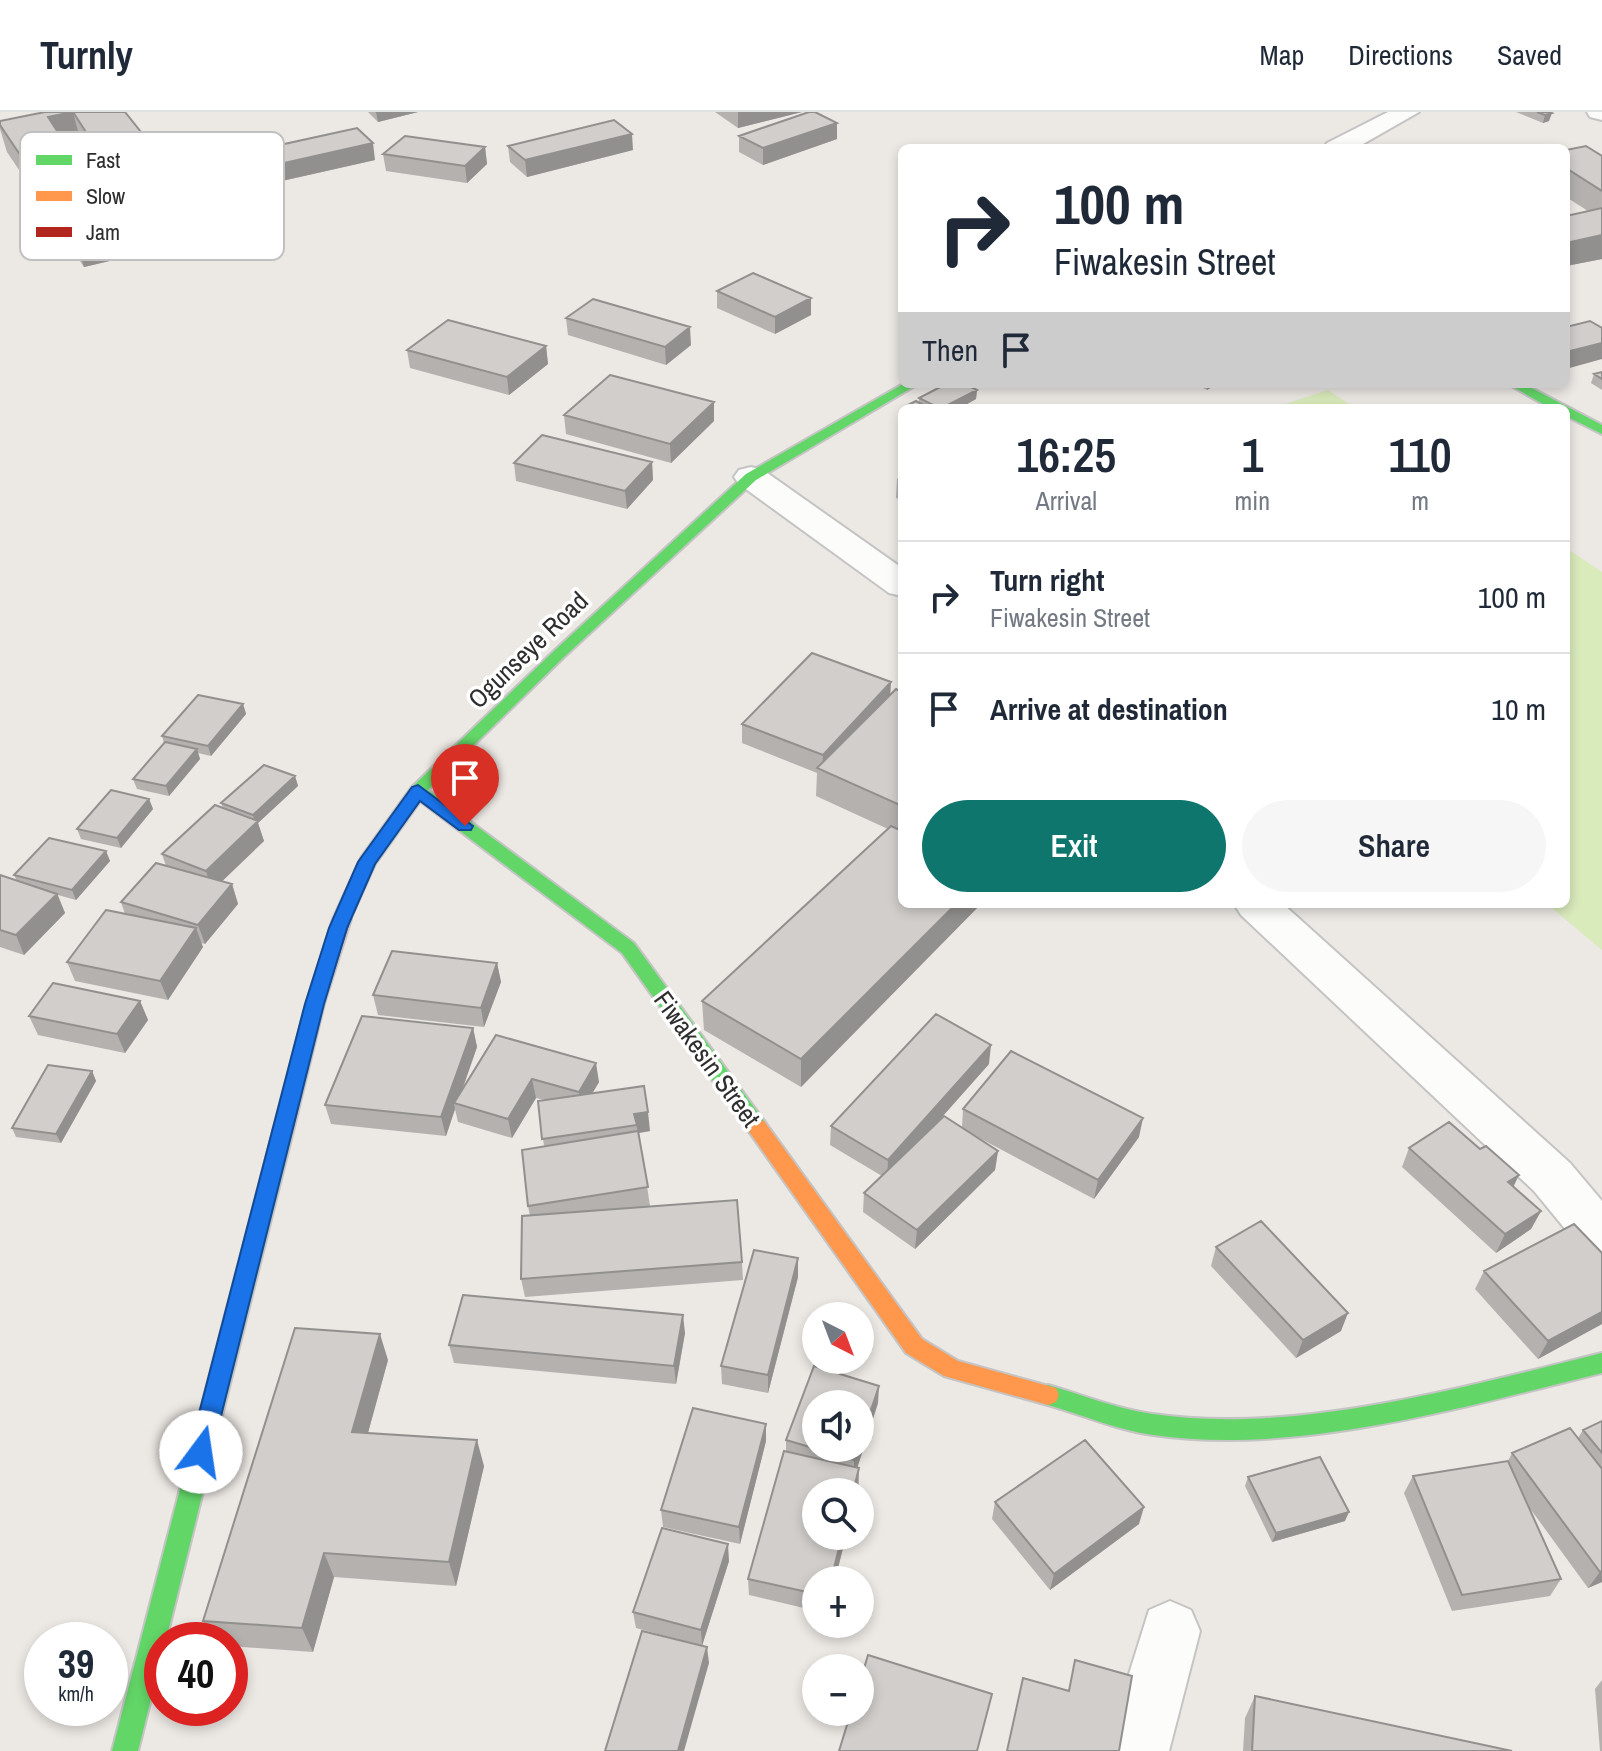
<!DOCTYPE html>
<meta charset="utf-8">
<style>
body{margin:0;font-family:"Archivo Narrow",sans-serif;background:#f6f6f7;color:#1f2937;height:100vh;display:flex;flex-direction:column;font-size:30px;white-space:nowrap}
*{box-sizing:border-box;margin:0}
p{font-size:26px;color:#747a83}
.icon{flex:none;width:44px;height:44px;fill:none;stroke:currentColor;stroke-width:2;stroke-linecap:round;stroke-linejoin:round}
.map{position:relative;flex:1;overflow:hidden}
.side{position:absolute;left:898px;top:292px;width:672px;height:504px;display:flex;flex-direction:column;background:#fff;border-radius:12px;box-shadow:0 4px 12px #0003}
.side>*{flex:none}
.guide{position:absolute;left:898px;top:32px;width:672px;height:244px;border-radius:12px;box-shadow:0 4px 12px #0003;background:#fff;color:#1f2937;overflow:hidden}
.needle{width:52px;rotate:138deg}
.fabs{position:absolute;left:802px;top:1190px;display:grid;gap:16px}
.fabs a{display:grid;place-items:center;width:72px;height:72px;border-radius:50%;background:#fff;box-shadow:0 4px 12px #0003;font-size:40px}
.speed{position:absolute;left:24px;top:1510px;display:flex;gap:16px;font-size:40px;font-weight:700;text-align:center}
.speed>*{display:grid;place-content:center;width:104px;height:104px;border-radius:50%;background:#fff;box-shadow:0 4px 12px #0003;line-height:1}
.speed small{font-size:20px;font-weight:400}
.speed .limit{border:12px solid #d22;background:#fff;color:#111}
.pin{position:absolute;display:grid;place-items:center;width:68px;height:68px;color:#fff;margin:-82px -34px;border-radius:50% 50% 50% 0;rotate:-45deg;box-shadow:0 0 8px #0007}
.pin .icon{rotate:45deg}
.me{position:absolute;width:88px;margin:-44px;rotate:14deg;stroke-linejoin:round;filter:drop-shadow(0 0 6px #0008)}
.turn{display:flex;align-items:center;gap:28px;height:168px;padding:0 24px;font-size:36px}
.turn .icon{width:104px;height:104px;stroke-width:2.5}
.turn b{display:block;font-size:56px;line-height:68px}
.then{display:flex;align-items:center;height:76px;padding:0 24px;background:#0003;gap:16px;font-size:30px}
.eta{display:flex;justify-content:space-evenly;align-items:center;height:136px;text-align:center}
.eta b{font-size:48px;font-weight:600;line-height:56px}
.action{display:flex;gap:16px;margin-top:auto;padding:16px 24px}
.action a{flex:1;height:92px;border-radius:48px;background:#0f766e;color:#fff;font-size:32px;font-weight:600;line-height:92px;text-align:center}
.action a+a{background:#f6f6f7;color:#1f2937}
ul{padding:0;list-style:none}
li{display:flex;align-items:center;gap:24px;height:112px;padding:0 24px;border-top:2px solid #e0e1e3}
li div{flex:1}
li b{display:block;font-size:30px}
li em{font-style:normal}
header{display:flex;align-items:center;gap:48px;box-sizing:border-box;height:112px;padding:0 40px;background:#fff;border-bottom:2px solid #e0e1e3}
header strong{font-size:38px}
nav{display:flex;gap:44px;margin-inline-start:auto;font-size:28px}
.map>svg:first-child{display:block}
</style>
<header>
<strong>Turnly</strong>
<nav><a>Map</a><a>Directions</a><a>Saved</a></nav>
</header>
<div class="map">
<svg width="1602" height="1639" viewBox="0 0 1602 1639">
<rect width="100%" height="100%" fill="#ece8e4"/>
<path fill="#d9eabb" d="M 1328,278 L 1355,296 L 1273,296 Z
M 1566,436 L 1602,460 L 1602,838 L 1547,792 L 1566,792 Z"/>
<g fill="none" stroke-linecap="round" stroke-linejoin="round">
<defs>
<path id="street" d="M 1388,0 L 1419,0 L 1356,36 L 1323,36 L 1327,31 Z
M 1587,0 L 1602,0 L 1602,8 L 1590,5 Z
M 751,355 L 763,358 L 902,456 L 902,484 L 889,481 L 739,372 L 734,365 L 739,358 Z
M 1234,792 L 1283,792 L 1570,1051 L 1602,1089 L 1602,1146 L 1584,1140 L 1534,1079 L 1241,803 Z
M 1170,1489 L 1191,1498 L 1200,1519 L 1169,1639 L 1105,1639 L 1149,1498 Z"/>
<path id="fast" d="M 903,272 L 918,272 L 756,368 L 564,545 L 428,678 L 634,831 L 764,1009 L 767,1015 L 764,1021 L 757,1023 L 750,1021 L 622,841 L 420,689 L 375,752 L 348,812 L 336,812 L 333,807 L 361,746 L 412,675 L 554,539 L 746,362 Z
M 1508,272 L 1524,272 L 1602,313 L 1602,322 L 1566,304 L 1566,296 L 1550,296 Z
M 283,1011 L 290,1013 L 293,1019 L 166,1528 L 162,1528 L 162,1543 L 138,1639 L 112,1639 L 273,1019 L 276,1013 Z
M 1602,1241 L 1602,1261 C 1464,1295 1296,1344 1153,1323 C 1117,1318 1083,1303 1048,1293 L 1040,1290 L 1037,1283 L 1040,1276 L 1048,1273 C 1083,1283 1117,1297 1153,1302 C 1296,1323 1464,1275 1602,1241 Z"/>
<path id="slow" d="M 757,1007 L 764,1009 L 922,1227 L 958,1249 L 1056,1276 L 1059,1283 L 1056,1290 L 1048,1293 L 944,1264 L 906,1241 L 750,1021 L 747,1015 L 750,1009 Z"/>
<path id="jam" d="M 342,801 L 351,807 L 324,892 L 293,1019 L 290,1025 L 283,1027 L 276,1025 L 273,1019 L 306,892 L 333,807 Z"/>
</defs>
<use href="#street" stroke="#c5c4c5" stroke-width="4"/>
<use href="#fast" stroke="#c5c4c5" stroke-width="4"/>
<use href="#slow" stroke="#c5c4c5" stroke-width="4"/>
<use href="#jam" stroke="#c5c4c5" stroke-width="4"/>
<use href="#street" fill="#fcfcfb" fill-rule="evenodd"/>
<use href="#fast" fill="#63d668" fill-rule="evenodd"/>
<use href="#slow" fill="#ff974d" fill-rule="evenodd"/>
<use href="#jam" fill="#b3261e" fill-rule="evenodd"/>
</g>
<path fill="#b4b1af" fill-rule="evenodd" d="M 45,0 L 125,0 L 208,126 L 84,155 L 7,40 L 0,17 L 0,9 ZM 81,31 L 85,36 L 70,39 L 67,34 ZM 121,87 L 132,102 L 119,105 L 108,90 Z
M 368,0 L 418,0 L 378,10 Z
M 715,0 L 802,0 L 738,16 Z
M 1516,0 L 1550,0 L 1549,9 L 1543,11 Z
M 837,11 L 837,27 L 763,53 L 739,40 L 739,24 Z
M 508,34 L 633,38 L 527,65 L 510,50 Z
M 485,35 L 487,52 L 467,71 L 386,59 L 383,42 Z
M 1566,38 L 1602,44 L 1602,147 L 1566,154 L 1566,104 L 1588,99 L 1566,85 Z
M 234,43 L 375,48 L 251,76 L 238,60 Z
M 717,179 L 811,186 L 811,203 L 775,222 L 717,196 Z
M 566,206 L 691,233 L 666,253 L 568,223 Z
M 546,234 L 548,252 L 509,283 L 410,256 L 407,238 Z
M 1602,260 L 1602,278 L 1591,271 L 1594,262 Z
M 1195,272 L 1217,272 L 1207,278 Z
M 977,278 L 976,287 L 960,296 L 904,296 L 904,295 L 919,290 L 919,286 Z
M 564,303 L 714,309 L 671,351 L 566,322 Z
M 652,350 L 653,368 L 627,397 L 516,369 L 514,351 Z
M 902,363 L 902,388 L 896,386 L 897,367 Z
M 902,580 L 902,792 L 981,792 L 801,975 L 704,918 L 702,889 L 888,717 L 816,684 L 817,661 L 742,631 L 742,612 L 890,584 Z
M 243,592 L 246,602 L 211,644 L 198,641 L 200,647 L 169,684 L 137,677 L 133,667 L 164,631 L 162,624 Z
M 295,664 L 298,674 L 258,711 L 264,729 L 222,769 L 232,772 L 238,792 L 205,832 L 201,831 L 203,835 L 168,888 L 75,869 L 67,850 L 125,802 L 121,790 L 166,754 L 162,742 L 223,696 L 221,691 Z
M 149,687 L 153,697 L 121,736 L 81,727 L 77,717 Z
M 106,739 L 110,749 L 76,788 L 58,783 L 65,801 L 24,843 L 0,835 L 0,763 L 17,769 L 14,763 Z
M 497,851 L 501,870 L 484,915 L 378,903 L 373,883 Z
M 140,889 L 148,908 L 125,941 L 38,923 L 29,904 Z
M 473,916 L 477,935 L 462,979 L 496,923 L 599,970 L 592,981 L 650,1019 L 639,1021 L 650,1094 L 637,1096 L 742,1150 L 743,1168 L 525,1185 L 521,1167 L 530,1104 L 528,1094 L 544,1034 L 538,989 L 545,988 L 536,986 L 512,1026 L 458,1010 L 455,997 L 446,1024 L 331,1012 L 325,993 Z
M 989,952 L 932,1016 L 962,1015 L 963,997 L 1139,1025 L 1094,1087 L 970,1021 L 998,1039 L 995,1058 L 915,1137 L 863,1100 L 864,1081 L 882,1064 L 830,1033 L 831,1014 Z
M 92,959 L 96,969 L 61,1031 L 16,1025 L 12,1016 Z
M 1409,1036 L 1513,1075 L 1541,1099 L 1531,1117 L 1496,1141 L 1402,1055 Z
M 1216,1135 L 1341,1219 L 1296,1246 L 1211,1154 Z
M 1602,1141 L 1602,1212 L 1538,1247 L 1475,1177 L 1484,1159 Z
M 798,1165 L 768,1281 L 722,1272 L 721,1254 Z
M 685,1221 L 676,1272 L 454,1251 L 449,1233 Z
M 388,1248 L 368,1321 L 484,1354 L 456,1474 L 334,1465 L 313,1540 L 230,1534 L 230,1528 L 213,1528 L 203,1509 Z
M 878,1291 L 857,1356 L 859,1356 L 859,1374 L 816,1424 L 846,1424 L 835,1468 L 816,1468 L 816,1499 L 749,1483 L 748,1467 L 786,1340 L 786,1328 Z
M 1602,1309 L 1602,1470 L 1588,1476 L 1529,1395 L 1561,1467 L 1550,1484 L 1452,1499 L 1404,1381 L 1413,1364 L 1508,1349 L 1512,1341 L 1578,1326 L 1583,1318 Z
M 766,1312 L 766,1329 L 740,1432 L 663,1415 L 661,1398 Z
M 1248,1365 L 1345,1409 L 1272,1430 L 1245,1374 Z
M 995,1390 L 1139,1412 L 1050,1478 L 992,1407 Z
M 729,1449 L 702,1533 L 709,1551 L 687,1530 L 636,1516 L 633,1500 Z
M 1602,1568 L 1602,1639 L 1600,1639 L 1595,1577 Z
M 1255,1584 L 1512,1639 L 1243,1639 L 1245,1606 Z"/>
<path fill="#92908e" d="M 73,0 L 81,31 L 57,36 L 48,5 Z
M 376,0 L 418,0 L 378,10 Z
M 738,0 L 802,0 L 738,16 Z
M 1552,1 L 1549,9 L 1543,11 L 1545,3 Z
M 837,11 L 837,27 L 763,53 L 763,36 Z
M 632,22 L 633,38 L 527,65 L 525,48 Z
M 373,31 L 375,48 L 251,76 L 248,59 Z
M 485,35 L 487,52 L 467,71 L 465,54 Z
M 113,56 L 121,87 L 98,92 L 89,61 Z
M 200,94 L 208,126 L 84,155 L 74,123 Z
M 1602,123 L 1602,147 L 1566,154 L 1566,131 Z
M 811,186 L 811,203 L 775,222 L 775,205 Z
M 690,215 L 691,233 L 666,253 L 665,235 Z
M 1602,231 L 1602,247 L 1566,257 L 1566,240 Z
M 546,234 L 548,252 L 509,283 L 507,265 Z
M 1208,272 L 1217,272 L 1207,278 Z
M 977,278 L 976,287 L 960,296 L 942,296 Z
M 714,290 L 714,309 L 671,351 L 670,332 Z
M 652,350 L 653,368 L 627,397 L 625,379 Z
M 891,570 L 890,589 L 822,659 L 823,643 Z
M 243,592 L 246,602 L 211,644 L 208,634 Z
M 197,637 L 200,647 L 169,684 L 166,674 Z
M 295,664 L 298,674 L 258,711 L 264,729 L 212,779 L 206,759 L 255,712 L 253,703 Z
M 149,687 L 153,697 L 121,736 L 117,726 Z
M 106,739 L 110,749 L 76,788 L 72,778 Z
M 232,772 L 238,792 L 205,832 L 198,813 Z
M 57,782 L 65,801 L 24,843 L 16,823 Z
M 956,792 L 981,792 L 801,975 L 801,947 Z
M 196,816 L 203,835 L 168,888 L 160,869 Z
M 497,851 L 501,870 L 484,915 L 481,896 Z
M 140,889 L 148,908 L 125,941 L 117,922 Z
M 473,916 L 477,935 L 457,992 L 454,991 L 455,997 L 446,1024 L 441,1005 Z
M 991,933 L 989,952 L 887,1067 L 888,1048 Z
M 596,951 L 599,970 L 582,999 L 579,980 Z
M 92,959 L 96,969 L 61,1031 L 56,1022 Z
M 532,967 L 536,986 L 512,1026 L 508,1007 Z
M 648,1000 L 650,1019 L 638,1021 L 634,1002 Z
M 1143,1006 L 1139,1025 L 1094,1087 L 1098,1068 Z
M 998,1039 L 995,1058 L 915,1137 L 917,1118 Z
M 1519,1063 L 1510,1082 L 1508,1070 Z
M 1541,1099 L 1531,1117 L 1496,1141 L 1505,1122 Z
M 798,1146 L 798,1165 L 768,1281 L 768,1263 Z
M 1602,1200 L 1602,1212 L 1538,1247 L 1548,1229 Z
M 1348,1201 L 1341,1219 L 1296,1246 L 1303,1228 Z
M 683,1203 L 685,1221 L 676,1272 L 674,1254 Z
M 380,1222 L 388,1248 L 361,1346 L 352,1320 Z
M 879,1274 L 878,1291 L 854,1366 L 854,1348 L 858,1336 L 860,1336 L 860,1331 Z
M 766,1312 L 766,1329 L 740,1432 L 739,1415 Z
M 477,1328 L 484,1354 L 456,1474 L 449,1450 Z
M 859,1356 L 857,1380 L 853,1380 Z
M 1144,1395 L 1139,1412 L 1050,1478 L 1054,1462 Z
M 1349,1400 L 1345,1409 L 1272,1430 L 1276,1421 Z
M 842,1424 L 846,1424 L 835,1468 L 831,1468 Z
M 728,1432 L 729,1449 L 702,1534 L 701,1518 Z
M 324,1441 L 334,1465 L 313,1540 L 302,1516 Z
M 1602,1459 L 1602,1470 L 1588,1476 L 1600,1460 Z
M 707,1535 L 709,1551 L 684,1639 L 678,1639 Z"/>
<path fill="#d1cecb" stroke="#92908e" stroke-width="2" fill-rule="evenodd" d="M 45,0 L 125,0 L 200,94 L 74,123 L 0,13 L 0,9 ZM 73,0 L 95,34 L 70,39 L 48,5 ZM 113,56 L 144,100 L 119,105 L 89,61 Z
M 809,0 L 815,0 L 837,11 L 763,36 L 739,24 Z
M 1537,0 L 1550,0 L 1552,1 L 1545,3 Z
M 614,8 L 632,22 L 525,48 L 508,34 Z
M 357,16 L 373,31 L 248,59 L 234,43 Z
M 405,24 L 485,35 L 465,54 L 383,42 Z
M 1586,34 L 1602,44 L 1602,79 L 1566,56 L 1566,38 Z
M 1602,96 L 1602,123 L 1566,131 L 1566,104 Z
M 753,161 L 811,186 L 775,205 L 717,179 Z
M 593,187 L 690,215 L 665,235 L 566,206 Z
M 448,208 L 546,234 L 507,265 L 407,238 Z
M 1590,209 L 1602,216 L 1602,231 L 1566,240 L 1566,215 Z
M 1602,260 L 1602,267 L 1594,262 Z
M 610,263 L 714,290 L 670,332 L 564,303 Z
M 946,272 L 965,272 L 977,278 L 942,296 L 939,296 L 919,286 Z
M 916,289 L 929,296 L 906,296 L 904,295 Z
M 542,323 L 652,350 L 625,379 L 514,351 Z
M 812,541 L 891,570 L 823,643 L 742,612 Z
M 896,577 L 902,580 L 902,694 L 817,656 Z
M 198,583 L 243,592 L 208,634 L 162,624 Z
M 165,630 L 197,637 L 166,674 L 133,667 Z
M 264,653 L 295,664 L 253,703 L 221,691 Z
M 111,678 L 149,687 L 117,726 L 77,717 Z
M 215,693 L 258,709 L 206,759 L 162,742 Z
M 891,714 L 902,719 L 902,792 L 956,792 L 801,947 L 702,889 Z
M 49,726 L 106,739 L 72,778 L 14,763 Z
M 156,751 L 232,772 L 198,813 L 121,790 Z
M 0,763 L 57,782 L 16,823 L 0,818 Z
M 106,798 L 196,816 L 160,869 L 67,850 Z
M 392,839 L 497,851 L 481,896 L 373,883 Z
M 53,871 L 140,889 L 117,922 L 29,904 Z
M 936,902 L 991,933 L 888,1048 L 831,1014 Z
M 362,904 L 473,916 L 441,1005 L 325,993 Z
M 496,923 L 596,951 L 579,980 L 532,967 L 508,1007 L 454,991 Z
M 1011,939 L 1143,1006 L 1098,1068 L 963,997 Z
M 48,953 L 92,959 L 56,1022 L 12,1016 Z
M 644,974 L 648,1000 L 634,1002 L 637,1013 L 542,1027 L 538,989 Z
M 944,1004 L 998,1039 L 917,1118 L 864,1081 Z
M 1449,1010 L 1480,1037 L 1486,1034 L 1519,1063 L 1508,1070 L 1541,1099 L 1505,1122 L 1409,1036 Z
M 638,1019 L 648,1075 L 528,1094 L 522,1038 Z
M 737,1088 L 742,1150 L 521,1167 L 522,1104 Z
M 1261,1109 L 1348,1201 L 1303,1228 L 1216,1135 Z
M 1574,1112 L 1602,1141 L 1602,1200 L 1548,1229 L 1484,1159 Z
M 754,1138 L 798,1146 L 768,1263 L 721,1254 Z
M 463,1183 L 683,1203 L 674,1254 L 449,1233 Z
M 295,1216 L 380,1222 L 352,1320 L 477,1328 L 449,1450 L 324,1441 L 302,1516 L 203,1509 Z
M 814,1254 L 879,1274 L 860,1331 L 860,1292 L 816,1292 L 816,1336 L 858,1336 L 854,1348 L 786,1328 Z
M 693,1296 L 766,1312 L 739,1415 L 661,1398 Z
M 1602,1309 L 1602,1341 L 1583,1318 Z
M 1570,1316 L 1602,1357 L 1602,1459 L 1600,1460 L 1512,1341 Z
M 1085,1328 L 1144,1395 L 1054,1462 L 995,1390 Z
M 784,1339 L 859,1356 L 853,1380 L 816,1380 L 816,1424 L 842,1424 L 831,1468 L 816,1468 L 816,1482 L 748,1467 Z
M 1320,1345 L 1349,1400 L 1276,1421 L 1248,1365 Z
M 1508,1349 L 1561,1467 L 1462,1483 L 1413,1364 Z
M 662,1416 L 728,1432 L 701,1518 L 633,1500 Z
M 642,1519 L 707,1535 L 678,1639 L 605,1639 Z
M 868,1543 L 992,1582 L 977,1639 L 839,1639 L 851,1600 L 860,1600 L 860,1570 Z
M 1075,1548 L 1132,1564 L 1119,1639 L 1007,1639 L 1023,1566 L 1069,1579 Z
M 1255,1584 L 1512,1639 L 1252,1639 Z"/>
<path fill="#1a73e8" stroke="#114b97" stroke-width="2" d="M 418,673 L 473,714 L 471,718 L 459,718 L 420,689 L 375,752 L 347,816 L 324,892 L 212,1340 L 209,1348 L 201,1351 L 192,1348 L 189,1340 L 305,892 L 329,816 L 358,750 L 412,675 Z"/>
<g text-anchor="middle" stroke-width="7" stroke-linejoin="round" paint-order="stroke">
<g font-size="26" fill="#2e2e2e" stroke="#fff">
<text transform="translate(528 538) rotate(-44)" y="9">Ogunseye Road</text>
<text transform="translate(707 947) rotate(54)" y="9">Fiwakesin Street</text>
</g>
</g>
<rect x="20" y="20" width="264" height="128" rx="12" fill="#fff" stroke="#c0c0c0" stroke-width="2"/>
<rect x="36" y="43" width="36" height="10" fill="#63d668"/>
<rect x="36" y="79" width="36" height="10" fill="#ff974d"/>
<rect x="36" y="115" width="36" height="10" fill="#b3261e"/>
<g font-size="22" fill="#2e2e2e">
<text x="86" y="56">Fast</text>
<text x="86" y="92">Slow</text>
<text x="86" y="128">Jam</text>
</g>
</svg>
<div class="fabs">
<a><svg class="needle" viewBox="-14 -14 28 28"><path d="M0-13l5 13h-10z" fill="#e53935"/><path d="M0 13l5-13h-10z" fill="#747a83"/></svg></a>
<a><svg class="icon" aria-label="sound" viewBox="0 0 24 24"><path d="M4 9h4l5-4v14l-5-4H4zM17 9q2 3 0 6"/></svg></a>
<a><svg class="icon" aria-label="search" viewBox="0 0 24 24"><circle cx="10" cy="10" r="6"/><path d="M15 15l6 6"/></svg></a>
<a>+</a>
<a>−</a>
</div>
<div class="speed"><div>39<small>km/h</small></div><div class="limit">40</div></div>
<div class="pin" style="left:465px;top:714px;background:#d93025"><svg class="icon" aria-label="arrive" viewBox="0 0 24 24"><path d="M6 21V4h12l-3 4 3 4H6"/></svg></div>
<svg class="me" style="left:201px;top:1340px" viewBox="-20 -20 40 40"><circle r="19" fill="#fff"/><path d="M0-13L10 11 0 6-10 11z" fill="#1a73e8"/></svg>
<div class="guide">
<div class="turn"><svg class="icon" aria-label="right" viewBox="0 0 24 24"><path d="M7 20v-9h11M14 6l5 5-5 5"/></svg><div><b>100 m</b>Fiwakesin Street</div></div>
<div class="then">Then<svg class="icon" aria-label="arrive" viewBox="0 0 24 24"><path d="M6 21V4h12l-3 4 3 4H6"/></svg></div>
</div>
<section class="side">
<div class="eta">
<div><b>16:25</b><p>Arrival</p></div>
<div><b>1</b><p>min</p></div>
<div><b>110</b><p>m</p></div>
</div>
<ul>
<li><svg class="icon" aria-label="right" viewBox="0 0 24 24"><path d="M7 20v-9h11M14 6l5 5-5 5"/></svg><div><b>Turn right</b><p>Fiwakesin Street</p></div><em>100 m</em></li>
<li><svg class="icon" aria-label="arrive" viewBox="0 0 24 24"><path d="M6 21V4h12l-3 4 3 4H6"/></svg><div><b>Arrive at destination</b></div><em>10 m</em></li>
</ul>
<div class="action"><a>Exit</a><a>Share</a></div>
</section>
</div>
